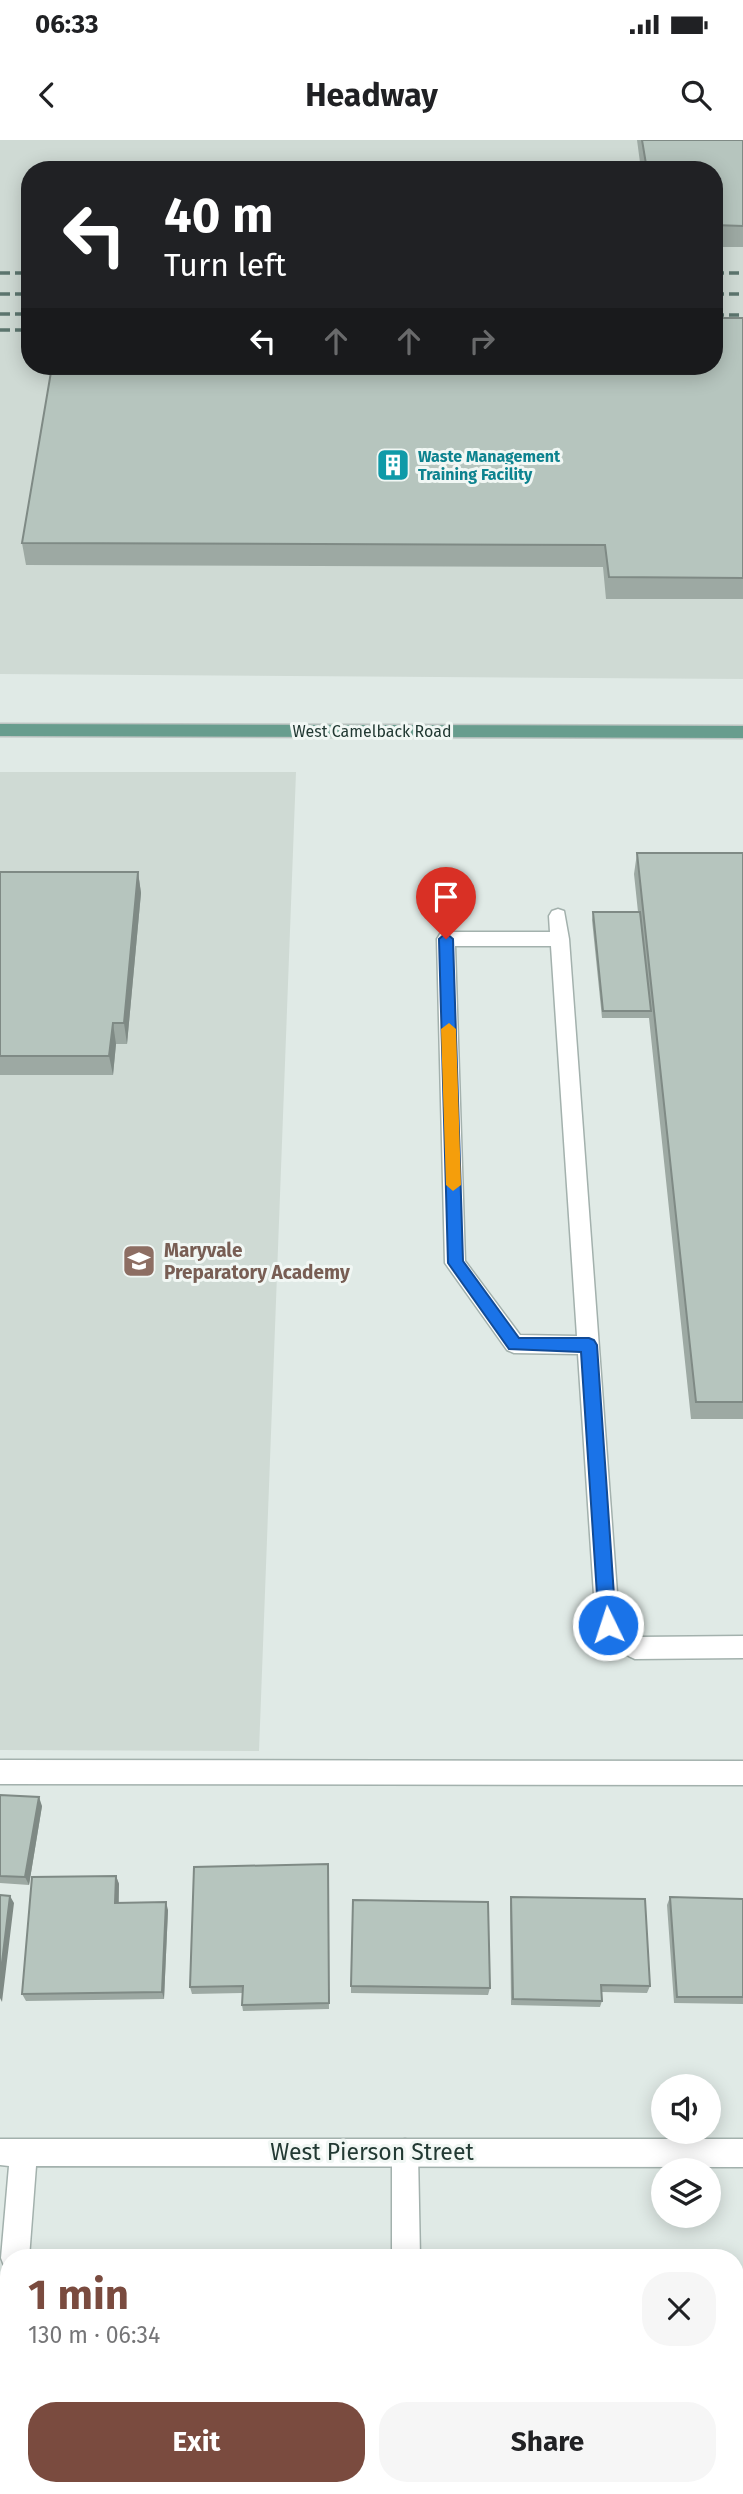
<!DOCTYPE html>
<meta charset="utf-8">
<style>
body{margin:0;font-family:"Fira Sans",sans-serif;background:#f6f6f6;color:#202124;height:100vh;display:flex;flex-direction:column;font-size:26px;white-space:nowrap}
*{box-sizing:border-box;margin:0}
p{font-size:23px;color:#757577}
.icon{flex:none;width:38px;height:38px;fill:none;stroke:currentColor;stroke-width:2;stroke-linecap:round;stroke-linejoin:round}
.map{position:relative;flex:1;overflow:hidden}
.details{position:absolute;left:0px;top:2109px;width:744px;height:247px;display:flex;flex-direction:column;background:#fff;border-radius:28px 28px 0 0;box-shadow:0 4px 18px #0003}
.details>*{flex:none}
.hud{position:absolute;left:21px;top:21px;width:702px;height:214px;border-radius:28px;box-shadow:0 4px 18px #0003;background:#202124;color:#fff;overflow:hidden}
.buttons{position:absolute;left:651px;top:1934px;display:grid;gap:14px}
.buttons a{display:grid;place-items:center;width:70px;height:70px;border-radius:50%;background:#fff;box-shadow:0 4px 18px #0003;font-size:35px}
.pin{position:absolute;display:grid;place-items:center;width:60px;height:60px;color:#fff;margin:-72px -30px;border-radius:50% 50% 50% 0;rotate:-45deg;box-shadow:0 0 7px #0007}
.pin .icon{rotate:45deg}
.me{position:absolute;width:77px;margin:-38px;rotate:356deg;stroke-linejoin:round;filter:drop-shadow(0 0 5px #0008)}
.turn{display:flex;align-items:center;gap:24px;height:147px;padding:0 28px;font-size:32px}
.turn .icon{width:91px;height:91px;stroke-width:2.5}
.turn b{display:block;font-size:49px;line-height:60px}
.lanes{display:flex;align-items:center;height:66px;padding:0 28px;background:#0003;justify-content:center;gap:35px;direction:ltr}
.lanes .off{opacity:.35}
.round{display:grid;place-items:center;flex:none;width:74px;height:74px;border-radius:28px;background:#f6f6f6}
.summary{display:flex;align-items:center;justify-content:space-between;height:119px;padding:0 28px}
h1{font-size:42px;font-weight:700;line-height:52px;color:#7a4b3f}
.cta{display:flex;gap:14px;margin-top:auto;padding:14px 28px}
.cta a{flex:1;height:80px;border-radius:28px;background:#7a4b3f;color:#fff;font-size:28px;font-weight:700;line-height:80px;text-align:center}
.cta a+a{background:#f6f6f6;color:#202124}
.status{display:flex;justify-content:space-between;align-items:center;height:49px;padding:0 35px;background:#fff;direction:ltr}
.status svg{height:19px;fill:currentColor}
header{display:flex;justify-content:space-between;align-items:center;height:91px;padding:0 28px;background:#fff;font-size:32px;font-weight:700}
.map>svg:first-child{display:block}
</style>
<div class="status"><b>06:33</b><svg viewBox="0 0 49 12"><path d="M0 12V9h3v3zM5 12V6h3v6zM10 12V3h3v9zM15 12V0h3v12zM26 1h20v11H26zM47 4h2v5h-2z"/></svg></div>
<header><svg class="icon" aria-label="back" viewBox="0 0 24 24"><path d="M15 5l-7 7 7 7"/></svg>Headway<svg class="icon" aria-label="search" viewBox="0 0 24 24"><circle cx="10" cy="10" r="6"/><path d="M15 15l6 6"/></svg></header>
<div class="map">
<svg width="743" height="2354" viewBox="0 0 743 2354">
<rect width="100%" height="100%" fill="#e0eae6"/>
<path fill="#cfdad4" fill-rule="evenodd" d="M 0,0 L 743,0 L 743,539 L 0,534 ZM 30,30 L 714,30 L 714,226 L 30,226 Z
M 0,632 L 296,632 L 259,1611 L 0,1610 Z"/>
<g fill="none" stroke-linecap="round" stroke-linejoin="round">
<defs>
<path id="service" d="M 558,769 L 564,771 L 569,799 L 619,1480 L 639,1497 L 743,1496 L 743,1518 L 635,1519 C 621,1513 603,1499 596,1485 L 578,1214 L 514,1213 L 507,1210 L 445,1123 L 437,799 L 440,794 L 446,792 L 550,792 L 549,776 L 552,771 ZM 455,806 L 551,806 L 577,1196 L 520,1195 L 465,1121 Z
M 0,1620 L 743,1621 L 743,1645 L 0,1644 Z
M 405,1999 L 415,2002 L 418,2012 L 420,2118 L 392,2118 L 392,2012 L 395,2002 Z
M 394,2347 L 424,2347 L 424,2354 L 394,2354 Z"/>
<path id="minor" d="M 0,1999 L 743,1999 L 743,2027 L 36,2026 L 29,2118 L 9,2118 L 9,2129 L 5,2128 L 1,2118 L 9,2026 L 0,2025 Z
M 9,2179 L 9,2306 L 0,2310 L 0,2183 Z"/>
<path id="primary" d="M 0,584 L 743,586 L 743,598 L 0,596 Z"/>
</defs>
<use href="#service" stroke="#a3b1ad" stroke-width="3"/>
<use href="#minor" stroke="#a3b1ad" stroke-width="3"/>
<use href="#primary" stroke="#bdc4c2" stroke-width="3"/>
<use href="#service" fill="#fff" fill-rule="evenodd"/>
<use href="#minor" fill="#fff" fill-rule="evenodd"/>
<use href="#primary" fill="#689d8e" fill-rule="evenodd"/>
<path stroke="#5c756e" stroke-width="3.5" stroke-dasharray="10 5" stroke-linecap="butt" d="M 0,133 L 30,133
M 714,133 L 743,133
M 0,154 L 30,154
M 714,154 L 743,154
M 0,174 L 30,174
M 714,175 L 743,175
M 0,190 L 30,190"/>
</g>
<path fill="#9da9a3" d="M 637,0 L 743,0 L 743,107 L 714,107 L 714,30 L 641,30 Z
M 743,178 L 743,459 L 606,459 L 603,427 L 26,425 L 22,403 Z
M 637,713 L 743,713 L 743,1279 L 691,1279 L 649,878 L 602,878 L 592,780 L 593,772 L 638,772 L 634,734 Z
M 0,732 L 138,732 L 141,753 L 127,904 L 116,904 L 113,935 L 0,935 Z
M 0,1655 L 42,1666 L 29,1745 L 0,1743 Z
M 328,1724 L 329,1869 L 243,1871 L 242,1865 L 242,1853 L 192,1854 L 190,1847 Z
M 116,1736 L 119,1744 L 119,1763 L 168,1770 L 164,1859 L 26,1861 L 22,1854 Z
M 511,1757 L 650,1846 L 647,1853 L 602,1852 L 602,1861 L 600,1867 L 511,1865 L 510,1764 Z
M 670,1757 L 743,1759 L 743,1864 L 674,1863 L 667,1765 Z
M 351,1846 L 490,1848 L 488,1855 L 351,1853 Z"/>
<path fill="#7f8a85" d="M 138,732 L 141,753 L 127,904 L 124,883 Z
M 113,883 L 116,904 L 113,935 L 109,916 Z
M 39,1657 L 42,1666 L 29,1745 L 25,1737 Z
M 116,1736 L 119,1744 L 118,1771 L 115,1763 Z
M 10,1756 L 14,1763 L 2,1862 L 0,1858 L 0,1839 Z
M 166,1762 L 168,1770 L 164,1859 L 162,1852 Z"/>
<path fill="#b6c5be" stroke="#7f8a85" stroke-width="2" d="M 642,0 L 743,0 L 743,86 L 714,85 L 714,30 L 647,30 Z
M 714,178 L 743,178 L 743,438 L 609,437 L 605,405 L 22,403 L 52,226 L 714,226 Z
M 637,713 L 743,713 L 743,1262 L 696,1262 Z
M 0,732 L 138,732 L 124,883 L 113,883 L 109,916 L 0,916 Z
M 593,772 L 640,772 L 651,871 L 603,871 Z
M 0,1655 L 39,1657 L 25,1737 L 0,1736 Z
M 328,1724 L 329,1863 L 242,1865 L 243,1846 L 190,1847 L 194,1727 Z
M 116,1736 L 115,1763 L 166,1762 L 162,1852 L 22,1854 L 32,1737 Z
M 0,1755 L 10,1756 L 0,1839 Z
M 511,1757 L 645,1759 L 650,1846 L 601,1845 L 602,1861 L 513,1859 Z
M 670,1757 L 743,1759 L 743,1857 L 677,1857 Z
M 353,1760 L 488,1762 L 490,1848 L 351,1846 Z
M 142,2347 L 274,2347 L 274,2354 L 142,2354 Z"/>
<path fill="#1a73e8" stroke="#114b97" stroke-width="2" d="M 446,793 L 453,799 L 463,1121 L 519,1198 L 589,1198 L 594,1200 L 597,1205 L 616,1485 L 614,1490 L 608,1493 L 601,1490 L 599,1485 L 581,1212 L 509,1209 L 448,1123 L 439,799 Z"/>
<path fill="#f59e0b" d="M 449,883 L 456,889 L 461,1045 L 453,1051 L 446,1045 L 441,889 Z"/>
<defs>
<symbol id="building-square" viewBox="-11 -11 22 22"><rect x="-9" y="-9" width="18" height="18" rx="4" fill="#0f9aa8" stroke="#f1f7f4"/><path d="M-4-6H4V6H1V3H-1V6H-4ZM-2.5-4.3h1.7v1.8h-1.7ZM.8-4.3h1.7v1.8H.8ZM-2.5-1h1.7V.8h-1.7ZM.8-1h1.7V.8H.8Z" fill="#fff"/></symbol>
<symbol id="school-square" viewBox="-11 -11 22 22"><rect x="-9" y="-9" width="18" height="18" rx="4" fill="#8d6e63" stroke="#f1f7f4"/><path d="M0-5L7-2L0 1L-7-2ZM-4 1L0 2.5L4 1V4Q0 6-4 4Z" fill="#fff"/></symbol>
</defs>
<g fill-rule="evenodd">
<use href="#building-square" x="374" y="306" width="38" height="38"/>
<use href="#school-square" x="120" y="1102" width="38" height="38"/>
</g>
<g text-anchor="middle" stroke-width="6" stroke-linejoin="round" paint-order="stroke">
<g font-size="16" font-weight="bold" fill="#0d838f" stroke="#f1f7f4" text-anchor="start">
<text x="418" y="322">Waste Management<tspan x="418" dy="18">Training Facility</tspan></text>
</g>
<g font-size="16" fill="#223933" stroke="#f1f7f4">
<text x="372" y="597">West Camelback Road</text>
</g>
<g font-size="19" font-weight="bold" fill="#785e54" stroke="#f1f7f4" text-anchor="start">
<text x="164" y="1117">Maryvale<tspan x="164" dy="22">Preparatory Academy</tspan></text>
</g>
<g font-size="23" fill="#223933" stroke="#f1f7f4">
<text x="372" y="2020">West Pierson Street</text>
</g>
</g>
</svg>
<div class="buttons">
<a><svg class="icon" aria-label="sound" viewBox="0 0 24 24"><path d="M4 9h4l5-4v14l-5-4H4zM17 9q2 3 0 6"/></svg></a>
<a><svg class="icon" aria-label="layers" viewBox="0 0 24 24"><path d="M12 4l9 5-9 5-9-5zM3 14l9 5 9-5"/></svg></a>
</div>
<div class="pin" style="left:446px;top:799px;background:#d93025"><svg class="icon" aria-label="arrive" viewBox="0 0 24 24"><path d="M6 21V4h12l-3 4 3 4H6"/></svg></div>
<svg class="me" style="left:608px;top:1485px" viewBox="-20 -20 40 40"><circle r="17" fill="#1a73e8" stroke="#fff" stroke-width="3"/><path d="M0-11L8 9 0 5-8 9z" fill="#fff"/></svg>
<div class="hud">
<div class="turn"><svg class="icon" aria-label="left" viewBox="0 0 24 24"><path d="M17 20v-9H6M10 6l-5 5 5 5"/></svg><div><b>40 m</b>Turn left</div></div>
<div class="lanes"><svg class="icon" aria-label="left" viewBox="0 0 24 24"><path d="M17 20v-9H6M10 6l-5 5 5 5"/></svg><svg class="icon off" aria-label="ahead" viewBox="0 0 24 24"><path d="M12 20V5M6 11l6-6 6 6"/></svg><svg class="icon off" aria-label="ahead" viewBox="0 0 24 24"><path d="M12 20V5M6 11l6-6 6 6"/></svg><svg class="icon off" aria-label="right" viewBox="0 0 24 24"><path d="M7 20v-9h11M14 6l5 5-5 5"/></svg></div>
</div>
<section class="details">
<div class="summary"><div><h1>1 min</h1><p>130 m · 06:34</p></div><a class="round"><svg class="icon" aria-label="close" viewBox="0 0 24 24"><path d="M6 6l12 12M18 6L6 18"/></svg></a></div>
<div class="cta"><a>Exit</a><a>Share</a></div>
</section>
</div>
